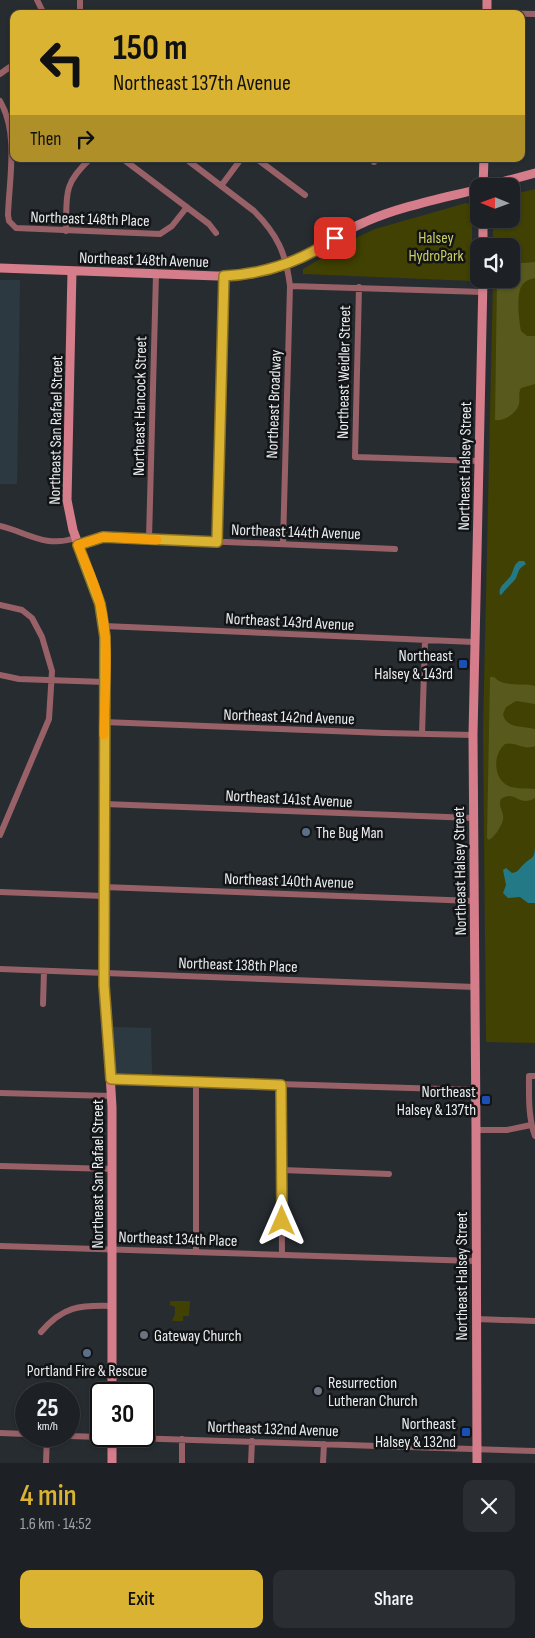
<!DOCTYPE html>
<meta charset="utf-8">
<style>
body{margin:0;font-family:"Sofia Sans Condensed",sans-serif;background:#2a2e32;color:#f1f3f6;height:100vh;display:flex;flex-direction:column;font-size:19px;white-space:nowrap}
*{box-sizing:border-box;margin:0}
p{font-size:16px;color:#a0a3a7}
.icon{flex:none;width:28px;height:28px;fill:none;stroke:currentColor;stroke-width:2;stroke-linecap:round;stroke-linejoin:round}
.map{position:relative;height:1463px;overflow:hidden}
.drawer{display:flex;flex-direction:column;background:#1d2125;flex:1}
.drawer>*{flex:none}
.guide{position:absolute;left:10px;top:10px;width:515px;height:152px;border-radius:10px;box-shadow:0 1px 4px #0004,0 0 0 1px #3b3e42;background:#dab333;color:#111;overflow:hidden}
.needle{width:32px;rotate:271deg}
.controls{position:absolute;left:470px;top:178px;display:grid;gap:10px}
.controls a{display:grid;place-items:center;width:50px;height:50px;border-radius:10px;background:#1d2125;box-shadow:0 1px 4px #0004,0 0 0 1px #3b3e42;font-size:25px}
.speed{position:absolute;left:15px;top:1382px;display:flex;gap:10px;font-size:25px;font-weight:700;text-align:center}
.speed>*{display:grid;place-content:center;width:65px;height:65px;border-radius:50%;background:#1d2125;box-shadow:0 1px 4px #0004,0 0 0 1px #3b3e42;line-height:1}
.speed small{font-size:12px;font-weight:400}
.speed .limit{border:2px solid #111;border-radius:8px;background:#fff;color:#111}
.pin{position:absolute;display:grid;place-items:center;width:42px;height:42px;color:#fff;margin:-21px;border-radius:10px;box-shadow:0 2px 8px #0006}
.me{position:absolute;width:55px;margin:-28px;rotate:0deg;stroke-linejoin:round;filter:drop-shadow(0 0 4px #0008)}
.turn{display:flex;align-items:center;gap:18px;height:105px;padding:0 20px;font-size:22px}
.turn .icon{width:65px;height:65px;stroke-width:2.5}
.turn b{display:block;font-size:35px;line-height:42px}
.then{display:flex;align-items:center;height:48px;padding:0 20px;background:#0003;gap:10px;font-size:19px}
.round{display:grid;place-items:center;flex:none;width:52px;height:52px;border-radius:10px;background:#2a2e32}
.overview{display:flex;align-items:center;justify-content:space-between;height:85px;padding:0 20px}
h1{font-size:30px;font-weight:600;line-height:38px;color:#dab333}
.cta{display:flex;gap:10px;margin-top:auto;padding:10px 20px}
.cta a{flex:1;height:58px;border-radius:10px;background:#dab333;color:#111;font-size:20px;font-weight:600;line-height:58px;text-align:center}
.cta a+a{background:#2a2e32;color:#f1f3f6}
.map>svg:first-child{display:block}
</style>
<div class="map">
<svg width="535" height="1463" viewBox="0 0 535 1463">
<rect width="100%" height="100%" fill="#272c31"/>
<path fill="#2d3941" d="M 0,280 L 20,280 L 17,484 L 0,484 Z
M 113,1027 L 154,1028 L 151,1029 L 152,1074 L 116,1073 Z"/>
<path fill="#404102" d="M 535,189 L 535,1043 L 486,1042 L 483,731 L 493,279 L 511,279 L 511,246 L 493,246 L 493,219 L 511,219 L 511,195 Z
M 466,203 L 470,204 L 472,208 L 472,281 L 303,274 L 303,269 L 358,237 L 375,229 Z
M 170,1301 L 190,1301 L 189,1316 L 183,1316 L 183,1321 L 172,1321 L 175,1314 L 175,1307 L 170,1305 Z"/>
<path fill="#58591d" d="M 511,262 L 523,263 L 535,262 L 535,278 C 531,279 527,280 524,283 C 515,290 519,321 521,331 L 527,336 L 535,336 L 535,384 L 521,388 C 518,393 520,399 519,404 C 516,414 504,421 495,420 L 497,279 L 511,279 Z
M 490,677 L 494,677 C 504,688 522,682 535,686 L 535,704 L 516,701 L 506,707 L 503,714 C 506,729 523,726 535,729 L 535,746 C 523,751 516,741 505,744 C 492,755 493,781 511,787 C 519,789 527,788 535,789 L 535,798 C 519,808 515,789 501,799 C 498,806 502,808 503,815 C 505,822 495,837 489,840 L 487,838 Z"/>
<path fill="#247986" d="M 519,561 L 524,561 L 526,564 C 517,570 520,570 516,578 C 514,582 506,588 502,594 L 500,595 C 498,587 504,584 509,578 C 514,573 512,566 519,561 Z
M 535,843 L 535,903 L 528,903 L 520,897 L 508,898 L 503,893 L 506,885 L 503,870 L 506,868 L 512,873 C 518,872 518,870 522,866 C 532,855 535,862 535,843 Z"/>
<g fill="none" stroke-linecap="round" stroke-linejoin="round">
<path stroke="#986168" stroke-width="6" d="M 37,0 L 44,14
M 487,13 L 535,14
M 80,14 L 80,0
M 0,74 L 14,64
M 0,101 C 19,133 9,180 8,215 L 9,221 L 16,228 L 160,234 L 172,226 L 187,207
M 123,159 L 209,224 L 216,233
M 186,159 L 254,211 C 277,234 286,253 290,286 L 283,544
M 257,159 L 305,195
M 374,162 L 374,159
M 221,186 L 241,159
M 66,231 C 67,195 62,185 90,159
M 290,286 L 483,292
M 359,287 L 355,457 L 479,461
M 0,526 C 29,533 44,548 76,538
M 149,539 L 156,274
M 217,542 L 223,277
M 78,545 L 95,539 L 108,537 L 395,549
M 0,605 L 22,610 L 32,618 L 42,637 L 52,671 L 49,719 L 0,835
M 104,626 L 474,642
M 0,675 L 19,679 L 105,682
M 104,722 L 384,733 L 473,735
M 422,734 L 425,641
M 104,804 L 473,818
M 104,887 L 474,901
M 0,892 L 104,896
M 0,969 L 475,987
M 43,1004 L 44,971
M 535,1076 L 529,1076 C 529,1096 528,1117 535,1136
M 111,1079 L 476,1090
M 196,1081 L 196,1252
M 281,1085 L 282,1255
M 0,1093 L 112,1096
M 476,1130 L 507,1130 L 531,1125
M 0,1166 L 112,1169
M 282,1170 L 389,1174
M 0,1246 L 475,1261
M 476,1319 L 535,1321
M 41,1332 C 63,1306 80,1305 112,1306
M 0,1433 L 26,1434
M 69,1436 L 535,1451
M 46,1463 L 47,1436
M 182,1463 L 182,1439
M 251,1463 L 252,1441
M 323,1463 L 324,1444"/>
<path stroke="#d57d8a" stroke-width="9" d="M 487,14 L 487,0
M 483,186 L 484,159
M 487,186 L 535,173
M 483,219 L 483,246
M 0,268 L 217,276 C 252,277 286,268 316,251 C 332,241 347,229 365,222 C 398,207 443,198 479,189
M 72,271 L 67,500 L 73,530 L 100,604 L 105,645 L 104,973 L 112,1107 L 112,1394
M 112,1463 L 112,1436
M 477,1463 L 476,1130 L 473,735 L 483,279"/>
</g>
<g fill="none" stroke-linecap="round" stroke-linejoin="round">
<defs>
<path id="route" d="M 282,1221 L 281,1085 L 111,1079 L 104,985 L 105,637 L 100,604 L 78,545 L 103,537 L 217,542 L 224,276 C 265,274 301,262 335,238"/>
</defs>
<use href="#route" stroke="#8e7421" stroke-width="12"/>
<use href="#route" stroke="#dab333" stroke-width="9"/>
<path stroke="#f59e0b" stroke-width="9" d="M 104,735 C 104,692 111,645 100,603 C 95,583 86,564 78,545 L 103,537 L 157,540"/>
</g>
<g fill="#1a4fb4" stroke="#121416" stroke-width="2">
<rect x="458" y="659" width="10" height="10" rx="2.5"/>
<rect x="481" y="1095" width="10" height="10" rx="2.5"/>
<rect x="461" y="1427" width="10" height="10" rx="2.5"/>
</g>
<g fill="#5c6f8a" stroke="#121416" stroke-width="2">
<circle cx="306" cy="832" r="5"/>
<circle cx="87" cy="1353" r="5"/>
</g>
<g fill="#6b7280" stroke="#121416" stroke-width="2">
<circle cx="144" cy="1335" r="5"/>
<circle cx="318" cy="1391" r="5"/>
</g>
<g text-anchor="middle" stroke-width="5" stroke-linejoin="round" paint-order="stroke">
<g font-size="16" fill="#e9edf0" stroke="#121416">
<text transform="translate(90 218) rotate(2)" y="6">Northeast 148th Place</text>
<text transform="translate(144 259) rotate(2)" y="6">Northeast 148th Avenue</text>
<text transform="translate(343 372) rotate(-89)" y="6">Northeast Weidler Street</text>
<text transform="translate(273 404) rotate(-88)" y="6">Northeast Broadway</text>
<text transform="translate(139 406) rotate(-89)" y="6">Northeast Hancock Street</text>
<text transform="translate(55 430) rotate(-89)" y="6">Northeast San Rafael Street</text>
<text transform="translate(464 466) rotate(-89)" y="6">Northeast Halsey Street</text>
<text transform="translate(296 531) rotate(2)" y="6">Northeast 144th Avenue</text>
<text transform="translate(290 621) rotate(3)" y="6">Northeast 143rd Avenue</text>
<text transform="translate(289 716) rotate(2)" y="6">Northeast 142nd Avenue</text>
<text transform="translate(289 798) rotate(3)" y="6">Northeast 141st Avenue</text>
<text transform="translate(459 871) rotate(-91)" y="6">Northeast Halsey Street</text>
<text transform="translate(289 880) rotate(2)" y="6">Northeast 140th Avenue</text>
<text transform="translate(238 964) rotate(2)" y="6">Northeast 138th Place</text>
<text transform="translate(97 1174) rotate(-90)" y="6">Northeast San Rafael Street</text>
<text transform="translate(178 1238) rotate(2)" y="6">Northeast 134th Place</text>
<text transform="translate(461 1276) rotate(-90)" y="6">Northeast Halsey Street</text>
<text transform="translate(273 1428) rotate(2)" y="6">Northeast 132nd Avenue</text>
</g>
<g font-size="16" fill="#cccf64" stroke="#121416">
<text x="436" y="243">Halsey<tspan x="436" dy="18">HydroPark</tspan></text>
</g>
<g font-size="16" fill="#e9edf0" stroke="#121416" text-anchor="end">
<text x="453" y="661">Northeast<tspan x="453" dy="18">Halsey &amp; 143rd</tspan></text>
<text x="316" y="838" text-anchor="start">The Bug Man</text>
<text x="476" y="1097">Northeast<tspan x="476" dy="18">Halsey &amp; 137th</tspan></text>
<text x="154" y="1341" text-anchor="start">Gateway Church</text>
<text x="87" y="1376" text-anchor="middle">Portland Fire &amp; Rescue</text>
<text x="328" y="1388" text-anchor="start">Resurrection<tspan x="328" dy="18">Lutheran Church</tspan></text>
<text x="456" y="1429">Northeast<tspan x="456" dy="18">Halsey &amp; 132nd</tspan></text>
</g>
</g>
</svg>
<div class="controls">
<a><svg class="needle" viewBox="-14 -14 28 28"><path d="M0-13l5 13h-10z" fill="#e53935"/><path d="M0 13l5-13h-10z" fill="#a0a3a7"/></svg></a>
<a><svg class="icon" aria-label="sound" viewBox="0 0 24 24"><path d="M4 9h4l5-4v14l-5-4H4zM17 9q2 3 0 6"/></svg></a>
</div>
<div class="speed"><div>25<small>km/h</small></div><div class="limit">30</div></div>
<div class="pin" style="left:335px;top:238px;background:#d93025"><svg class="icon" aria-label="arrive" viewBox="0 0 24 24"><path d="M6 21V4h12l-3 4 3 4H6"/></svg></div>
<svg class="me" style="left:282px;top:1221px" viewBox="-20 -20 40 40"><path d="M0-17L14 15 0 8-14 15z" fill="#dab333" stroke="#fff" stroke-width="4"/></svg>
<div class="guide">
<div class="turn"><svg class="icon" aria-label="left" viewBox="0 0 24 24"><path d="M17 20v-9H6M10 6l-5 5 5 5"/></svg><div><b>150 m</b>Northeast 137th Avenue</div></div>
<div class="then">Then<svg class="icon" aria-label="right" viewBox="0 0 24 24"><path d="M7 20v-9h11M14 6l5 5-5 5"/></svg></div>
</div>
</div>
<section class="drawer">
<div class="overview"><div><h1>4 min</h1><p>1.6 km · 14:52</p></div><a class="round"><svg class="icon" aria-label="close" viewBox="0 0 24 24"><path d="M6 6l12 12M18 6L6 18"/></svg></a></div>
<div class="cta"><a>Exit</a><a>Share</a></div>
</section>
